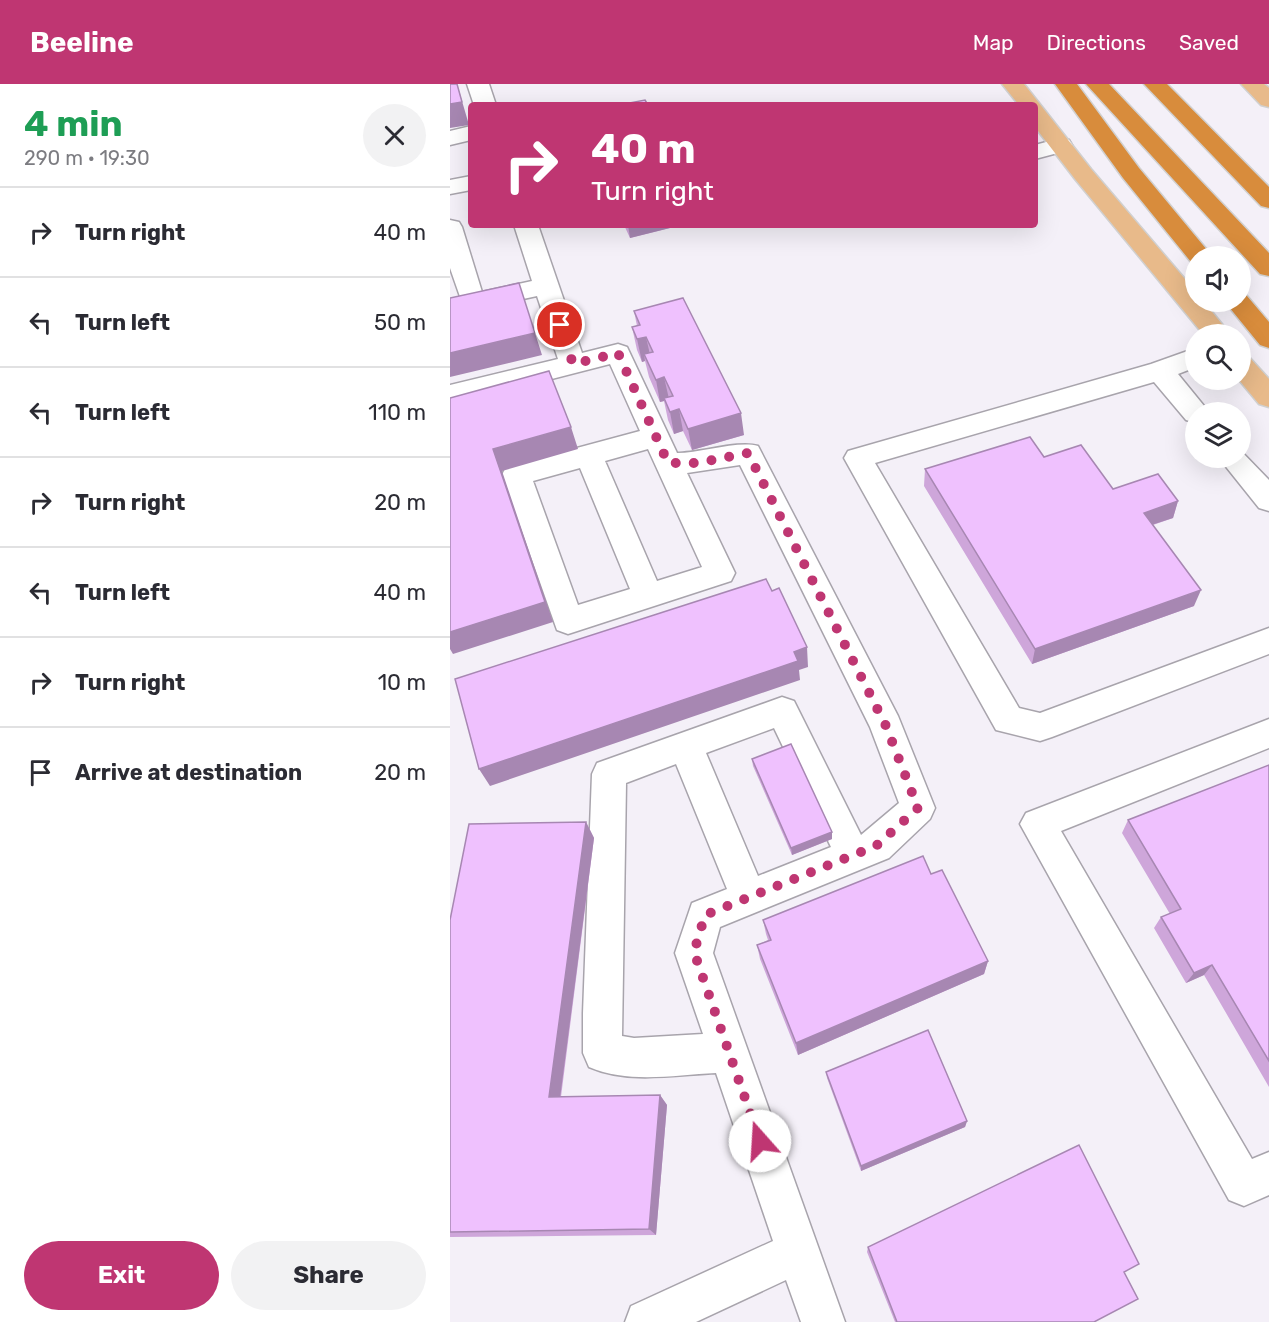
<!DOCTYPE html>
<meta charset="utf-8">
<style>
body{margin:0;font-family:Rubik,sans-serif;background:#f2f2f3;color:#2b2b33;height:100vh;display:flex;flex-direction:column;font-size:22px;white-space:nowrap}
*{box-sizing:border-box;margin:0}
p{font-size:20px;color:#7c7c81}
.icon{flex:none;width:33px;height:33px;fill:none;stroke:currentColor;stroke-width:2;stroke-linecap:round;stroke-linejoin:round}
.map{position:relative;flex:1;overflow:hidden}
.panel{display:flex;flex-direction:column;background:#fff;width:450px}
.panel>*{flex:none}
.guide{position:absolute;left:18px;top:18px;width:570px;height:126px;border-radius:6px;box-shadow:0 6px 24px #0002;background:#bf3672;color:#fff;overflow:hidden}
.tools{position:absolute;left:735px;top:162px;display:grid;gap:12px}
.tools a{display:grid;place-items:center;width:66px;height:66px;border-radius:50%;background:#fff;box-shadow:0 6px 24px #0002;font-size:30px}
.pin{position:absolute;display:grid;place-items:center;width:51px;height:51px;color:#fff;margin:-26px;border:3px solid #fff;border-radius:50%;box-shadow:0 2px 6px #0007}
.me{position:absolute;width:66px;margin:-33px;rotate:341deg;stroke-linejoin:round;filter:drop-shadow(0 0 4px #0008)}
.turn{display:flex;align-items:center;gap:21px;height:126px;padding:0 24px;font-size:27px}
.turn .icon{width:78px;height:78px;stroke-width:2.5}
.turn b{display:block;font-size:42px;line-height:51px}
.round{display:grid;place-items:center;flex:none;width:63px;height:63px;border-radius:32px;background:#f2f2f3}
.summary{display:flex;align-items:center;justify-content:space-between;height:102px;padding:0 24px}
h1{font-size:36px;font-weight:700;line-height:45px;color:#1e9e55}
.button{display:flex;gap:12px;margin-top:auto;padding:12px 24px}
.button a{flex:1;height:69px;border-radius:36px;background:#bf3672;color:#fff;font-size:24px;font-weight:700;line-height:69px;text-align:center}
.button a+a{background:#f2f2f3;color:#2b2b33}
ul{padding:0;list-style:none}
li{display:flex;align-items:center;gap:18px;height:90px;padding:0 24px;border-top:2px solid #e1e1e2}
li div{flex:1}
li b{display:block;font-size:22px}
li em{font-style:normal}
header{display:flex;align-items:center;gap:36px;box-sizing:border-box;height:84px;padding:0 30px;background:#bf3672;color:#fff}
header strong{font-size:28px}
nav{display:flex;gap:33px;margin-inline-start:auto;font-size:21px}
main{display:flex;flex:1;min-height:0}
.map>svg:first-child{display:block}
</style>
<header>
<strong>Beeline</strong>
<nav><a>Map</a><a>Directions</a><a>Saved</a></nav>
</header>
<main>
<section class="panel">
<div class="summary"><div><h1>4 min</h1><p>290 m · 19:30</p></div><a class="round"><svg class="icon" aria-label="close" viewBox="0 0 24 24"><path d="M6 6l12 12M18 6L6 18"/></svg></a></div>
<ul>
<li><svg class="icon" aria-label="right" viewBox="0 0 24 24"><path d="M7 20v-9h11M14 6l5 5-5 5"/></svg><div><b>Turn right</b></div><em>40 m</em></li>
<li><svg class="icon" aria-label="left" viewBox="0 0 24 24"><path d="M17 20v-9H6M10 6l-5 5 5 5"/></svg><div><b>Turn left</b></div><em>50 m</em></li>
<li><svg class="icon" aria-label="left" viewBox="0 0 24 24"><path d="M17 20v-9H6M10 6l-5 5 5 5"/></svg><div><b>Turn left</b></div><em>110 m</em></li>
<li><svg class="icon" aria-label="right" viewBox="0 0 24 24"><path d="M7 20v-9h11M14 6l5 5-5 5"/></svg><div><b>Turn right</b></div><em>20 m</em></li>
<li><svg class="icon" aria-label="left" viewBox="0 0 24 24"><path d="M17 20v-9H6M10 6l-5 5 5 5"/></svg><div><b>Turn left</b></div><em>40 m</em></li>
<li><svg class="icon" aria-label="right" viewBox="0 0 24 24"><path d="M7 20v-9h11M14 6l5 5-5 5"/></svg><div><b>Turn right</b></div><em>10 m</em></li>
<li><svg class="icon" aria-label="arrive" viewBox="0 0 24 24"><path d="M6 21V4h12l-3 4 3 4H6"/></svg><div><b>Arrive at destination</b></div><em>20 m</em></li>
</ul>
<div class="button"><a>Exit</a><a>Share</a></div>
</section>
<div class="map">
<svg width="819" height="1238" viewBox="0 0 819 1238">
<rect width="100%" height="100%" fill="#f4f0f8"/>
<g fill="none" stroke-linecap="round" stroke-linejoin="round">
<defs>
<path id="minor" d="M 17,0 L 39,0 L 46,21 L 24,21 Z
M 21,42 L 21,56 L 0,61 L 0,47 Z
M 611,54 L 619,56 L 622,61 L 619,66 L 585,75 L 585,61 Z
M 21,92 L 21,106 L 0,110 L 0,96 Z
M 0,136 L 9,138 L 12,143 L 32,208 L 82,197 L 64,141 L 88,141 L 132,269 L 168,260 L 177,263 L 227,369 C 251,369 289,356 308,362 L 448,632 L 485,724 L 480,735 L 439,774 L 270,843 L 263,869 L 395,1238 L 351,1238 L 336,1196 L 246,1238 L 175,1238 L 181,1222 L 323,1157 L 266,989 C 224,991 179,1000 139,983 L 133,969 L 133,929 L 142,690 L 147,679 L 332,613 L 344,617 L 411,751 L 449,719 L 420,643 L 290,381 L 237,389 L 285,489 L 281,497 L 118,550 L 107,546 L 52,391 L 56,383 L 190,347 L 160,280 L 0,321 L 0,301 L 108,275 L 87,212 L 23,226 L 14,224 L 0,184 ZM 198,365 L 252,483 L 207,497 L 155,377 ZM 130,384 L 180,505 L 128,521 L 83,397 ZM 324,644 L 381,763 L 308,792 L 256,669 ZM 226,680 L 277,805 L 242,819 L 225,869 L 253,950 L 184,954 L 172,952 L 176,699 Z
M 746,264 L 746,283 L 728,290 L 759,328 L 746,328 L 746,339 L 736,336 L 704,298 L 425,379 L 569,624 L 590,629 L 819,544 L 819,570 L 602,653 L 590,657 L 546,646 L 394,374 L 398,367 L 701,280 Z
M 790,366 L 819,396 L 819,427 L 809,424 L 769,374 L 790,374 Z
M 819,635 L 819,664 L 611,747 L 802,1075 L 819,1068 L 819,1111 L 794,1122 L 779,1116 L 570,740 L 576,729 Z"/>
<path id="major" d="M 552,0 L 574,0 L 641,85 L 746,208 L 746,218 L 754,218 L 780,250 L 753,250 L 625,95 L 585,43 L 585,21 L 569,21 Z
M 791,0 L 814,0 L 819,4 L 819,23 L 811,21 Z
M 790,270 L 799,273 L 819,295 L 819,323 L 809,320 L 789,296 Z"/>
<path id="highway" d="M 605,0 L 627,0 L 689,84 L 762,172 L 746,172 L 746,179 L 741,178 L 673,94 Z
M 636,0 L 659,0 L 819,169 L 819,192 L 810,190 Z
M 694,0 L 717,0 L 819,103 L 819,124 L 811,122 Z
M 790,210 L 797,212 L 819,238 L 819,264 L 810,261 L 775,218 L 790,218 Z"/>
</defs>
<use href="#minor" stroke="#a8a4ac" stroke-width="3"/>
<use href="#major" stroke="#d0d0d0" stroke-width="3"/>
<use href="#highway" stroke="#d0d0d0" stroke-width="3"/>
<use href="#minor" fill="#fff" fill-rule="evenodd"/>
<use href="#major" fill="#e8ba8a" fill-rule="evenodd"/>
<use href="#highway" fill="#d88c3c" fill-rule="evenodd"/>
</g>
<path fill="#cea6da" d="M 174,141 L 232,141 L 180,154 Z
M 184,227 L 294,351 L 242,366 L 233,347 L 224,350 L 218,336 L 214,317 L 210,318 L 199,293 L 195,277 L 192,278 L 187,266 L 182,243 L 187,242 Z
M 594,373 L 663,405 L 728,417 L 723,434 L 703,441 L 744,522 L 582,580 L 474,402 L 475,385 Z
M 302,675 L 382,748 L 382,755 L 342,771 L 303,682 Z
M 819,681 L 819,1003 L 754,891 L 736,899 L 704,844 L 711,833 L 720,830 L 672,749 L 678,736 Z
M 136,738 L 144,754 L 111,1013 L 210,1011 L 217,1021 L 206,1151 L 0,1153 L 0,836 Z
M 481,790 L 538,877 L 534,890 L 348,971 L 310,875 L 307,861 L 318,856 L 316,850 L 313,836 Z
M 376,988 L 517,1037 L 515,1043 L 411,1087 L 377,994 Z
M 418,1163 L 674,1188 L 644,1238 L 445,1238 L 417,1168 Z"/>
<path fill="#a787b2" d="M 7,0 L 19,41 L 0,44 L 0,20 Z
M 178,141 L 232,141 L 180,154 Z
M 85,249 L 92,271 L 0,293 L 0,269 Z
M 196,253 L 201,275 L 194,270 L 195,277 L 192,278 L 187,255 Z
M 214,293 L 219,315 L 214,314 L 214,317 L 210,318 L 206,296 Z
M 229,325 L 233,347 L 224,350 L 220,328 Z
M 291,329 L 294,351 L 242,366 L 238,345 Z
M 121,343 L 128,365 L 52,387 L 103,538 L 3,570 L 0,565 L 0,548 L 43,365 Z
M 728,417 L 723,434 L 689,445 L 694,429 Z
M 751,506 L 744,522 L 582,580 L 585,565 Z
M 357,563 L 358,583 L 349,586 L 350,596 L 40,702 L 29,685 Z
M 136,738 L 144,754 L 109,1022 L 99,1013 Z
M 382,748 L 382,755 L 342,771 L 341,764 Z
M 538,877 L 534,890 L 348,971 L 346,959 Z
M 762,881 L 754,891 L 736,899 L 744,889 Z
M 210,1011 L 217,1021 L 206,1151 L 199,1145 Z
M 517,1037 L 515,1043 L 411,1087 L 411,1082 Z"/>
<path fill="#efc1fe" stroke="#a787b2" stroke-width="1.5" d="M 0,0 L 7,0 L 12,18 L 0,20 Z
M 195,16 L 198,21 L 169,21 Z
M 69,199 L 85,249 L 0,269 L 0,214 Z
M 233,214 L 291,329 L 238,345 L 229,325 L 220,328 L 214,314 L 223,312 L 214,293 L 206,296 L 194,270 L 203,268 L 196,253 L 187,255 L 182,243 L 190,241 L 184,227 Z
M 99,287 L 121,343 L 43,365 L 95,518 L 0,548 L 0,314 Z
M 580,353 L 594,373 L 631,361 L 663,405 L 708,390 L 728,417 L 694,429 L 751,506 L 585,565 L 475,385 Z
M 316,495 L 322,507 L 329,504 L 357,563 L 344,568 L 348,577 L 29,685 L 5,595 Z
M 341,660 L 382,748 L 341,764 L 302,675 Z
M 819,681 L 819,977 L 762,881 L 744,889 L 711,833 L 731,825 L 678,736 Z
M 136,738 L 99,1013 L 210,1011 L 199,1145 L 0,1148 L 0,836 L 19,740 Z
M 473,772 L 481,790 L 492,786 L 538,877 L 346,959 L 307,861 L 321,856 L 313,836 Z
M 478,946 L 517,1037 L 411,1082 L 376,988 Z
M 629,1061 L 689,1180 L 674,1188 L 688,1215 L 644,1238 L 447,1238 L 418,1163 Z"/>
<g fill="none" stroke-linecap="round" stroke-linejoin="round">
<path stroke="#bf3672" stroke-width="10" stroke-dasharray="0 18" d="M 110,241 L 123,280 L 168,269 L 218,379 L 248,379 L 298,369 L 436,642 L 468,724 L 426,762 L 255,831 L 244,868 L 310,1057"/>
</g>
</svg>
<div class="tools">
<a><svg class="icon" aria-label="sound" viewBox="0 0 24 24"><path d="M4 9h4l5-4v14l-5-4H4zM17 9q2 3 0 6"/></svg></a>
<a><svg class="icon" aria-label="search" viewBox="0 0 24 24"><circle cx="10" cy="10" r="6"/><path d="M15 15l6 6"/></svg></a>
<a><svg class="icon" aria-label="layers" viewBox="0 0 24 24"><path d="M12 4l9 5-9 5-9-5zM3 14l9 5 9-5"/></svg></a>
</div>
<div class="pin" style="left:110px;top:241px;background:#d93025"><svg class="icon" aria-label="arrive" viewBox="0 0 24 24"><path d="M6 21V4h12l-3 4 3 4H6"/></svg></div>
<svg class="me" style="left:310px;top:1057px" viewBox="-20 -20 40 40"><circle r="19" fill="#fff"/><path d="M0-13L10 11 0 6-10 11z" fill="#bf3672"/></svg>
<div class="guide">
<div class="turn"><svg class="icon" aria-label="right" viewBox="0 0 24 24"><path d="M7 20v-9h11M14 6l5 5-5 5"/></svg><div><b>40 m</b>Turn right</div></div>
</div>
</div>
</main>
